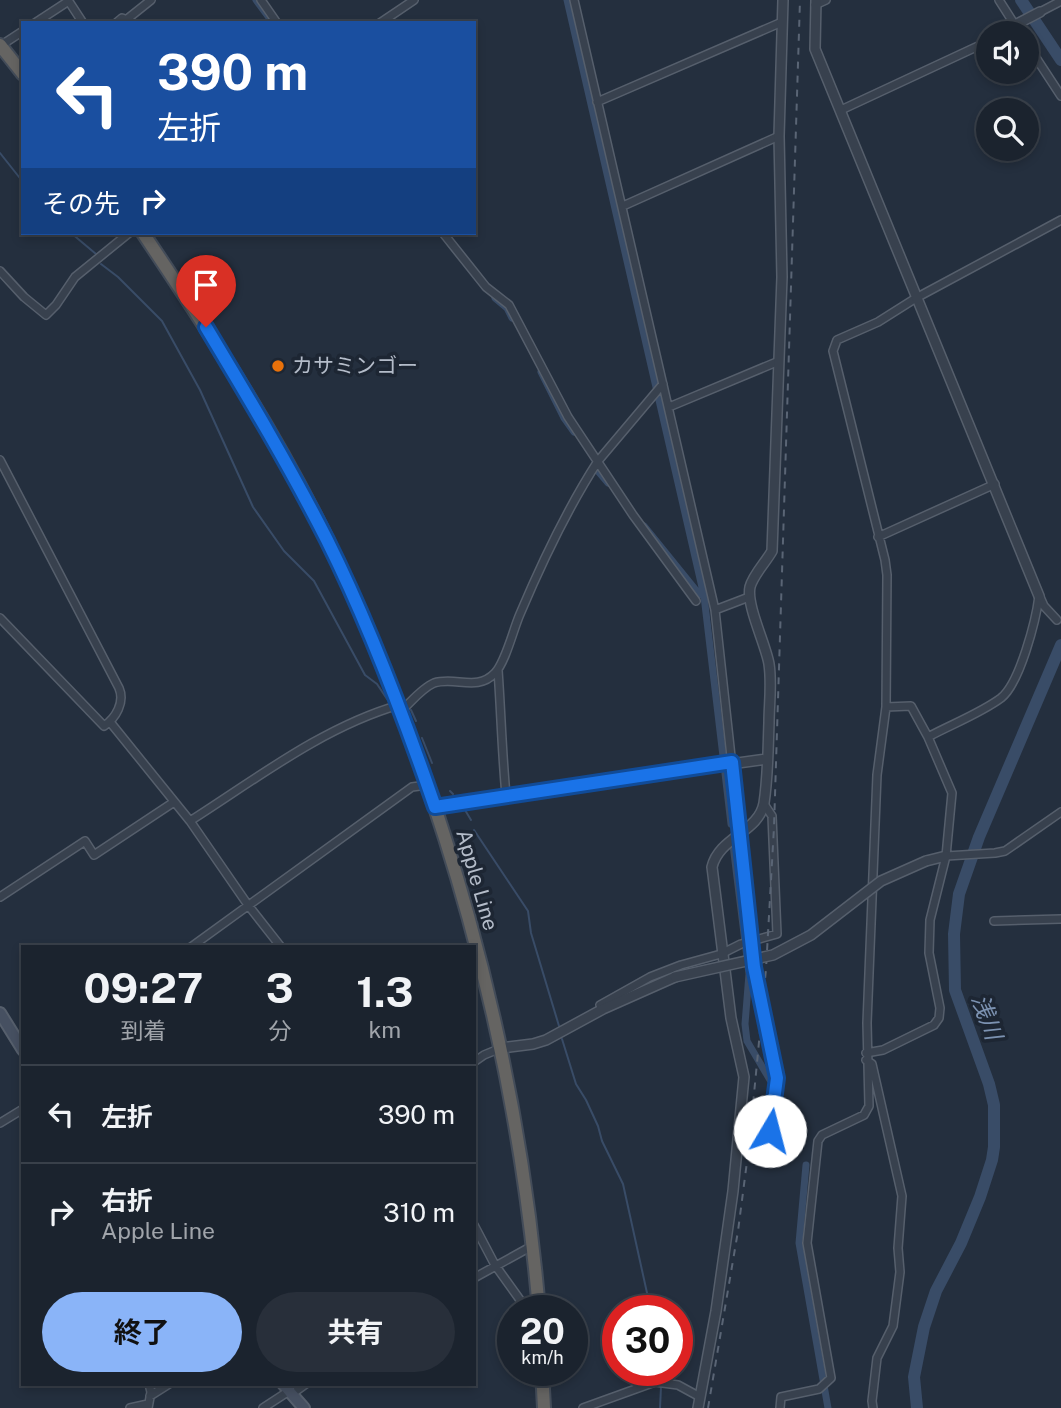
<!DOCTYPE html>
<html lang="ja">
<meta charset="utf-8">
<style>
body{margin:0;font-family:"Public Sans","Noto Sans JP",sans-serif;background:#282f3a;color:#f1f3f6;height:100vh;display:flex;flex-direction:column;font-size:26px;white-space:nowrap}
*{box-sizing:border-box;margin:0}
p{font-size:23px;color:#a0a4aa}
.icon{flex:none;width:38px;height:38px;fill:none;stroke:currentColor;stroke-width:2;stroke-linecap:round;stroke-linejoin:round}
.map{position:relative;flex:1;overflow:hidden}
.panel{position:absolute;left:21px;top:945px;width:455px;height:441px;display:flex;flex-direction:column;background:#1b232e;border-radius:0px;box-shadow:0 4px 10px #0003,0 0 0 2px #39404a}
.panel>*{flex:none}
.hud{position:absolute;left:21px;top:21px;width:455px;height:214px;border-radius:0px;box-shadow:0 4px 10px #0003,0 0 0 2px #39404a;background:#1a4fa0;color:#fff;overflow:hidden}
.buttons{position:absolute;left:976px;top:21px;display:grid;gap:14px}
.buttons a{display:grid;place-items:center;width:63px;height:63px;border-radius:50%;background:#1b232e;box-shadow:0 4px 10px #0003,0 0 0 2px #39404a;font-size:35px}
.speed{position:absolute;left:497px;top:1295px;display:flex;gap:14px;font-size:35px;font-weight:700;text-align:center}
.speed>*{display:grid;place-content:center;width:91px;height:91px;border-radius:50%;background:#1b232e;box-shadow:0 4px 10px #0003,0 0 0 2px #39404a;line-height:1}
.speed small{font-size:18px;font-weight:400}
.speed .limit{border:10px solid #d22;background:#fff;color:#111}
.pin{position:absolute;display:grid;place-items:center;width:60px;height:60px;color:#fff;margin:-72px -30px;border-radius:50% 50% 50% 0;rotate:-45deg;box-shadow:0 0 7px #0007}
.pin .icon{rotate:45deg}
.me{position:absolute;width:77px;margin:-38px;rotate:8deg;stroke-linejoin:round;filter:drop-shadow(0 0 5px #0008)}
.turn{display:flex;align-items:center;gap:24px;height:147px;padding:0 21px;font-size:32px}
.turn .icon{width:91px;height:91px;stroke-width:2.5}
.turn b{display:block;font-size:49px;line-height:60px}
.then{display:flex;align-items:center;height:66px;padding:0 21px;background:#0003;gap:14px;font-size:26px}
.eta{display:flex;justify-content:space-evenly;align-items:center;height:119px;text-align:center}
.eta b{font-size:42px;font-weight:700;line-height:49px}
.cta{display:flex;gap:14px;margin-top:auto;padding:14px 21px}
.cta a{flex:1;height:80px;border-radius:42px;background:#8ab4f8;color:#111;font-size:28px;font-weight:700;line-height:80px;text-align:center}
.cta a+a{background:#282f3a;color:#f1f3f6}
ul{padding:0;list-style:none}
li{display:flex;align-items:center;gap:21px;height:98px;padding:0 21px;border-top:2px solid #39404a}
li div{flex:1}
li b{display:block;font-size:26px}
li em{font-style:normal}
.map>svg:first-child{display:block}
</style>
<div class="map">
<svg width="1061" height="1408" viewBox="0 0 1061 1408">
<rect width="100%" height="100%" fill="#242f3e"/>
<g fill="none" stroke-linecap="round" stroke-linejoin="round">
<path stroke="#394c67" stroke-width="2" d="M 0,153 L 23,182
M 71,233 L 96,254
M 101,264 L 118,277 L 162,321 L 200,390 L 253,507 L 284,551 L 314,581 L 365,675 L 377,684 L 387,699
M 411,710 L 416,721
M 422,738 L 432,763
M 450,791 L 453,794
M 462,805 L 471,820
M 474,830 L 528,911 L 531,933 L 559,1026
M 562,1039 L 576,1084 L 586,1100 L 598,1126 L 602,1141 L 623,1184 L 651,1311
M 660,1370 L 661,1375
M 660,1408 L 661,1387"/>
<path stroke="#394c67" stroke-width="7" d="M 256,0 L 273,23
M 567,0 L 704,596 L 731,824
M 495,298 L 507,308 L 512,318
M 541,372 L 564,418 L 574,432
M 597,470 L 608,483
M 644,526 L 699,594 L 704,596
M 733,845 L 749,974 L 745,1024 L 747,1041 L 770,1080
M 806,1165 L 799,1243 L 828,1408"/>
<path stroke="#394c67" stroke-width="12" d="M 1021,0 L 1061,60
M 917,1408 L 914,1377 L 924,1327 L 936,1291 L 961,1243 L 980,1197 L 992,1160 L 994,1147 L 994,1105 L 989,1084 L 955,990 L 954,934 L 959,894 L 979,837 L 1061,645"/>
<defs>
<path id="minor" d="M 68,0 L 83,23
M 261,0 L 277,23
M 574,0 L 715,610 L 754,967 L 777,1078 L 770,1131
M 999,0 L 1020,33
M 815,5 L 826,0
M 1040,12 L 1061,1
M 35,23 L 67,2
M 116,23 L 122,18 L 126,20 L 151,0
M 380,23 L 414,0
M 1002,33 L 1015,25
M 1027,44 L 1061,96
M 0,46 L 23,31
M 597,102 L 782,22
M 841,110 L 989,41
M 623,206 L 779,136
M 443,233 L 486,287 L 509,305 L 568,417 L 633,515 L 696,601
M 0,271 L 24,297 L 46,315 L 56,305 L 75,277 L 129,233
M 669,407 L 779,361
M 0,460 L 119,688 C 125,702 116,718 104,726 L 0,618
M 878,537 L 995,484
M 1040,597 L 1044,606 L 1057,620
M 715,610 L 749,597
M 498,670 C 501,712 502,753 506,795
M 401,711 C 411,702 422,688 434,683 C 455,676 477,692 495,673 C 506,661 513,630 520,614 C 542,562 567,509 598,461 L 663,384
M 110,722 L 190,821 L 248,905 L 281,947
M 928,737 C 950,725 981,713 1001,698 C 1020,683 1036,620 1039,596
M 190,821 C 256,779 323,727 399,705
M 946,856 L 995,853 L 1005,851 L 1061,812
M 0,897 L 85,841 L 94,855 L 174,802
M 994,921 L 1061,919
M 191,947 L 412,787 L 427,785
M 603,1009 L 600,1005 L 650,977 L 681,965 L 721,954 L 741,944 L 777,934 L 772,816 L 764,804
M 866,1053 L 883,1050 L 934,1025 L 939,1018 L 940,1008 L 929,953 L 930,920 L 946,856 L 952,793 L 928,737 L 911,706 L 886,707
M 866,1060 L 872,1064 L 902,1196 L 898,1248 L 900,1272 L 893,1326 L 877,1358 L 872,1401 L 873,1408
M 474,1062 L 484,1055 L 501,1048
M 0,1123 L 23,1109
M 474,1225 L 495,1265 L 528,1311
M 474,1278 L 532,1246
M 292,1394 L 306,1384
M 150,1396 L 169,1384
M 130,1408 L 148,1404
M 148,1408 L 151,1392 L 149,1384
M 263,1408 L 289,1391
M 583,1408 L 655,1382 L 678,1385 L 700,1397
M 780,1408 L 781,1397 L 819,1389 L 831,1378 L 807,1243 L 818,1141 L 822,1135 L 864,1115 L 869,1106 L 867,1023 L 877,775 L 886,707 L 887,575 L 885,560 L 833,351 L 837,340 L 878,322 L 916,298 L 1061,220"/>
<path id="tertiary" d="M 816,0 L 815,49 L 1039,596
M 1015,25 L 1040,12
M 435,807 L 506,795 L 767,759
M 926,861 L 946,856
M 501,1048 L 533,1044 L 546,1040 L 603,1009 L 675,977
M 698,1408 L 716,1311 L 733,1191 L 744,1077 L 731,1018 L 712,867 C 719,837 759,832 764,803 C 768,777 768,749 769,723 C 769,704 772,684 769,664 C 766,645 746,605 750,587 C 753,575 766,562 772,551 L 782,277 L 779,136 L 783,0"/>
<path id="secondary" d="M 0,1013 L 23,1050
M 283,1384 L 304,1408"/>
<path id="trunk" d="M 0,45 L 23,74
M 143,233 C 210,333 277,434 329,543 C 443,784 517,1045 539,1311
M 542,1370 L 544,1408"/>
</defs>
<use href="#minor" stroke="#565f6c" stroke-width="10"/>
<use href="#tertiary" stroke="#565f6c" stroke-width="12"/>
<use href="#secondary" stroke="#565f6c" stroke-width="14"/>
<use href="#trunk" stroke="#434c59" stroke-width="16"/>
<use href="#minor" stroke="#38414e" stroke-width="7"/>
<use href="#tertiary" stroke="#38414e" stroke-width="9"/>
<use href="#secondary" stroke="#465061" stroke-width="10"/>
<use href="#trunk" stroke="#656462" stroke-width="12"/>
<path stroke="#5a6575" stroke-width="2" stroke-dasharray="7 7" stroke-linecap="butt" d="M 708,1408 L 738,1231 L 749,1146 L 766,969 L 774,827 L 800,0"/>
<defs>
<path id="tertiary-bridge" d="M 675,977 L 773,955 L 811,935 L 881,881 L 926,861"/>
</defs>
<use href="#tertiary-bridge" stroke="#565f6c" stroke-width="12" stroke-linecap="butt"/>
<use href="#tertiary-bridge" stroke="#38414e" stroke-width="9"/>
</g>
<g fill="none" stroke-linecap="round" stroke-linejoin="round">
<defs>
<path id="route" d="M 206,327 C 248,397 290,467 327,540 C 370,626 404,717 435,807 L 732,762 L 754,967 L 777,1078 L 770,1131"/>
</defs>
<use href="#route" stroke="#114b97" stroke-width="18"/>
<use href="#route" stroke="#1a73e8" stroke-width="12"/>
</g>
<circle fill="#e8710a" stroke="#1d2633" stroke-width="2.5" cx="278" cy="366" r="7"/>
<g text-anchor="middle" stroke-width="7" stroke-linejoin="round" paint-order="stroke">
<g font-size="21" fill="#b4bcc9" stroke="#1d2633" text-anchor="start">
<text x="292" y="373">カサミンゴー</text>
</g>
<g font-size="21" fill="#b4bcc9" stroke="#1d2633">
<text transform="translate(477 880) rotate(74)" y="7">Apple Line</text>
</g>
<g font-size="23" font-style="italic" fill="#7c92b1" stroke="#1d2633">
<text transform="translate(987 1017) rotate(70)" y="8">浅川</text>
</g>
</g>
</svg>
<div class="buttons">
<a><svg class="icon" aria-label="sound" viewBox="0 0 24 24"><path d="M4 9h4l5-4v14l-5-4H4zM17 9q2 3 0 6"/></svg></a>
<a><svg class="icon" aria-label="search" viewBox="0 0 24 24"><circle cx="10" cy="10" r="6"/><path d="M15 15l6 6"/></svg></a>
</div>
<div class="speed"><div>20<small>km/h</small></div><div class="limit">30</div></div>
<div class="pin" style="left:206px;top:327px;background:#d93025"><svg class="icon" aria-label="arrive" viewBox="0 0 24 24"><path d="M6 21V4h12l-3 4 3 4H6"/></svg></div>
<svg class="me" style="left:770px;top:1131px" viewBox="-20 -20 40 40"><circle r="19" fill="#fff"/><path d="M0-13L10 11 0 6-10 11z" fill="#1a73e8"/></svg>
<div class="hud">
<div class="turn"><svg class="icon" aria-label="left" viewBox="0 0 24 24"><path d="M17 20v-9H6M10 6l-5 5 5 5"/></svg><div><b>390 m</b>左折</div></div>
<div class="then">その先<svg class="icon" aria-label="right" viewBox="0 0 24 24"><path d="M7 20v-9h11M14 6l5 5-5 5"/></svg></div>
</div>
<section class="panel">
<div class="eta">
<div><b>09:27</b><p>到着</p></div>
<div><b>3</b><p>分</p></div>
<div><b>1.3</b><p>km</p></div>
</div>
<ul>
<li><svg class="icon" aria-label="left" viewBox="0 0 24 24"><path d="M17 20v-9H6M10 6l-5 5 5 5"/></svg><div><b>左折</b></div><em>390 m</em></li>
<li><svg class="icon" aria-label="right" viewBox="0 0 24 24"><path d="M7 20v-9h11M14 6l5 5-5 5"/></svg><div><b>右折</b><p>Apple Line</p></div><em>310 m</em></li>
</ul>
<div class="cta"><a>終了</a><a>共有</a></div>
</section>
</div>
